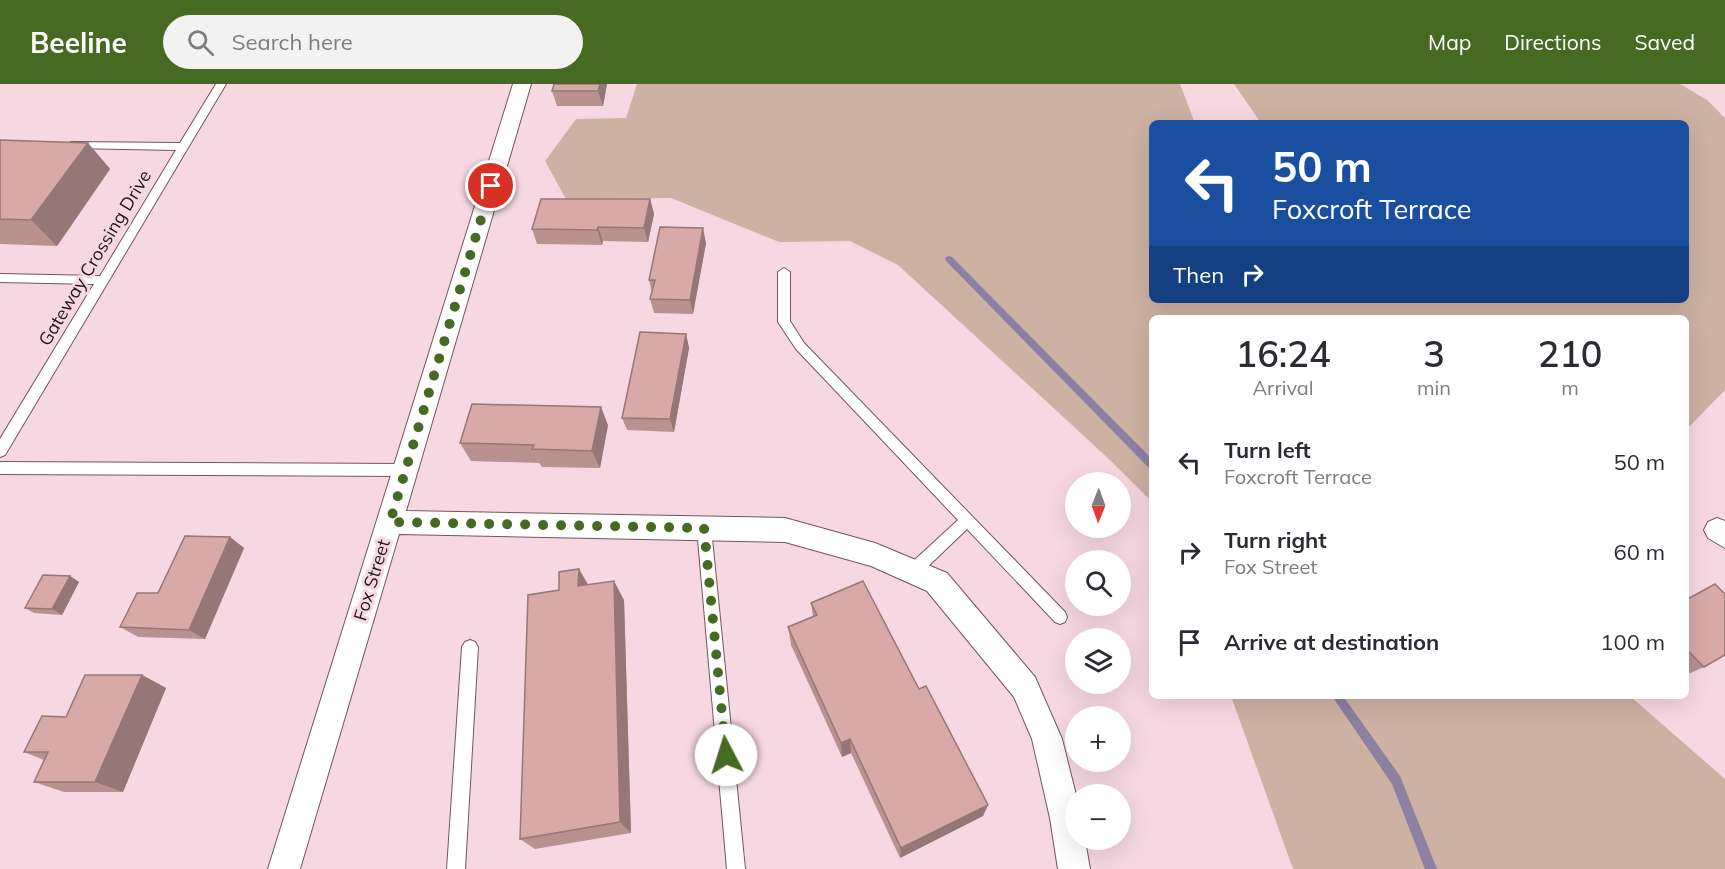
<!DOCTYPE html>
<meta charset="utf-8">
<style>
body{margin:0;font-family:Mulish,sans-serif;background:#f2f2f3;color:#2b2b33;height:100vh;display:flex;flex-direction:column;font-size:22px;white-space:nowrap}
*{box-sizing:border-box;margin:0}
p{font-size:20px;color:#7c7c81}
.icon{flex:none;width:33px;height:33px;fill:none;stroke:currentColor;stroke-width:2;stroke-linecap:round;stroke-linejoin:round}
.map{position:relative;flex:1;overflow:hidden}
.drawer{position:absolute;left:1149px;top:231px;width:540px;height:384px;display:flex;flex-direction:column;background:#fff;border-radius:9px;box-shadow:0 6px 24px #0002}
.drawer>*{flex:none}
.banner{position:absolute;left:1149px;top:36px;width:540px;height:183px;border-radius:9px;box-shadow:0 6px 24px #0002;background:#1a4fa0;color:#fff;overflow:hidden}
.needle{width:39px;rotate:181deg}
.tools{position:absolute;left:1065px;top:388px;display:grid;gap:12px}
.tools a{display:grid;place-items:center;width:66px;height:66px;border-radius:50%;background:#fff;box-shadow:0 6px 24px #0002;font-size:30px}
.pin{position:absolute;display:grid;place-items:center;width:51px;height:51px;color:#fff;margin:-26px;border:3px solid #fff;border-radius:50%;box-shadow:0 2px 6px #0007}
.me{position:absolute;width:66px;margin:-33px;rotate:355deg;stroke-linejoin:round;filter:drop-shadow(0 0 4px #0008)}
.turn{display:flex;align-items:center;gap:21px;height:126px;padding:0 24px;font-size:27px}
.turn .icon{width:78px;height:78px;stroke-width:2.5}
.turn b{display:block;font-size:42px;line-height:51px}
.then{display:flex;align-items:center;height:57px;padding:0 24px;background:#0003;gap:12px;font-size:22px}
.eta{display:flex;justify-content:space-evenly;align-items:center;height:102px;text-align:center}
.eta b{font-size:36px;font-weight:600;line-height:42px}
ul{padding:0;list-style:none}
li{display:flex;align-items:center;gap:18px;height:90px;padding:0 24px}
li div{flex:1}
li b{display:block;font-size:22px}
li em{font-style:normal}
header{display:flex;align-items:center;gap:36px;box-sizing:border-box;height:84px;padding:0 30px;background:#476a23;color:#fff}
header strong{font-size:28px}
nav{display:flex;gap:33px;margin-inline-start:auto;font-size:21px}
.search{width:420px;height:54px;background:#f2f2f3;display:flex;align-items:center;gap:15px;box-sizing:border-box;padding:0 21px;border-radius:33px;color:#7c7c81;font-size:22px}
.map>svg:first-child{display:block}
</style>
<header>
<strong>Beeline</strong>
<div class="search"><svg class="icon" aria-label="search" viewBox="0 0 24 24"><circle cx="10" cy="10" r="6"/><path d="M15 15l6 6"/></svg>Search here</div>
<nav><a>Map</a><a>Directions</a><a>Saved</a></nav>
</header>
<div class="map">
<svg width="1725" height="785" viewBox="0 0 1725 785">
<rect width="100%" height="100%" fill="#f7d8e2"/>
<path fill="#cdb2a3" d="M 637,0 L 1180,0 L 1195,39 L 1152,39 L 1152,216 L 1686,216 L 1686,39 L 1261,39 L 1234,0 L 1680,0 L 1707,16 L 1725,34 L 1725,306 L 1686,346 L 1686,234 L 1152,234 L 1152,418 L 1111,377 L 898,181 L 850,157 L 779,158 L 671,114 L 566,115 L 545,77 L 576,35 L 626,34 Z
M 1231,612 L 1630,612 L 1725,695 L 1725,785 L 1293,785 Z"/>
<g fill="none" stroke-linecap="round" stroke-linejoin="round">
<path fill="#8c80a3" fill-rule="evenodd" d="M 949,172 L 952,173 L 1152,375 L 1152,385 L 1149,384 L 946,177 L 945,175 L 946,173 Z
M 1332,612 L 1343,612 L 1400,692 L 1437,785 L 1425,785 L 1392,700 Z"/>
<defs>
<path id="lane" d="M 216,0 L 226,0 L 5,371 L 0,373 L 0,355 L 94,200 L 0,198 L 0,190 L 100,192 L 176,66 L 71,64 L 66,61 L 71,58 L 180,59 Z
M 784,184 L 790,188 L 790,237 L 804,259 L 1065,528 L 1067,533 L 1065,538 L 1060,540 L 1055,538 L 967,445 L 917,493 L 912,494 L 907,493 L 905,488 L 907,483 L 958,436 L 796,265 L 778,238 L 778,188 Z
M 0,378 L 405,380 L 410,382 L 412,386 L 410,390 L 405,392 L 0,390 Z
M 704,438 L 709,440 L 711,444 L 745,785 L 727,785 L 697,444 L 699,440 Z
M 470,556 L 475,558 L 478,563 L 465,785 L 447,785 L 462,563 L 465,558 Z"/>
<path id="street" d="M 513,0 L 531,0 L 406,427 L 785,434 L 875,459 L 947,489 L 1035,593 L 1062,655 L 1076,711 L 1076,756 L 1085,756 L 1090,785 L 1058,785 L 1050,734 L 1032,655 L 1014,613 L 927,507 L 871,482 L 785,458 L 399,450 L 300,785 L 268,785 Z
M 1717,434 L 1725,437 L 1725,464 L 1708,454 L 1704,446 L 1708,438 Z"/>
</defs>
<use href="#lane" stroke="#715660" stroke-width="2"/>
<use href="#street" stroke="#715660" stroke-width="2"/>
<use href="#lane" fill="#fff" fill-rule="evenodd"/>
<use href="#street" fill="#fff" fill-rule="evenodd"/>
</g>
<path fill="#b99290" d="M 607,0 L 603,22 L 557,22 L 552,7 Z
M 0,56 L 88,59 L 110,85 L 57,162 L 0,160 Z
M 650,115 L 654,130 L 648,158 L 603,157 L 602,161 L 537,160 L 532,145 Z
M 706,159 L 693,230 L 654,229 L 650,215 L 652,208 L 649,196 Z
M 686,250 L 689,264 L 674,348 L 627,346 L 622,334 Z
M 608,341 L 600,384 L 542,383 L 539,379 L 471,377 L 460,359 Z
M 230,453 L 244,464 L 205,555 L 138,553 L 120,543 L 158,509 Z
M 579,485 L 588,501 L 624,516 L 631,749 L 535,765 L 520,755 Z
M 70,492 L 79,498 L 62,531 L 34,529 L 25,524 Z
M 1686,516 L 1704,583 L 1686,591 Z
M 811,519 L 919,605 L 988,721 L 983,732 L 900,774 L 851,669 L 842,673 L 791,561 L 788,543 L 813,533 Z
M 142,591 L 166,604 L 123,708 L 64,708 L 34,698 L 44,676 L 24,668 L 66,633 Z"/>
<path fill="#967775" d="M 600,0 L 607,0 L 603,22 L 598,7 Z
M 88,59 L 110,85 L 57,162 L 31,136 Z
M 650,115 L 654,130 L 648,158 L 644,144 Z
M 598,143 L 603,157 L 602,161 L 597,146 Z
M 703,144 L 706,159 L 693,230 L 690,216 Z
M 686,250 L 689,264 L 674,348 L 670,335 Z
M 601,323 L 608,341 L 600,384 L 592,367 Z
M 230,453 L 244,464 L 205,555 L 189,546 Z
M 579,485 L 590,504 L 578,502 Z
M 70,492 L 79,498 L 62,531 L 52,525 Z
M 614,497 L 624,516 L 631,749 L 620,738 Z
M 142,591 L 166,604 L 123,708 L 95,698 Z
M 850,655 L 851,669 L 842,673 L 841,659 Z
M 988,721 L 983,732 L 900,774 L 901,764 Z"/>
<path fill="#d7aaa7" stroke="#967775" stroke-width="1.5" d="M 554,0 L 600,0 L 598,7 L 552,7 Z
M 0,56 L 88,59 L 31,136 L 0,135 Z
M 541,115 L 650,115 L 644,144 L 598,143 L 597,146 L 532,145 Z
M 660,143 L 703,144 L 690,216 L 650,215 L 655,196 L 649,196 Z
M 640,248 L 686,250 L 670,335 L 622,334 Z
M 472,320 L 601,323 L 592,367 L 532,365 L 534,361 L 460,359 Z
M 185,452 L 230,453 L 189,546 L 120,543 L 137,509 L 158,509 Z
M 579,485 L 578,502 L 614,497 L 620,738 L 520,755 L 528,511 L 559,506 L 559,488 Z
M 43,491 L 70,492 L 52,525 L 25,524 Z
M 863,497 L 919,605 L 926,602 L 988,721 L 901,764 L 850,655 L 841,659 L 788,543 L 817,531 L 811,519 Z
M 1715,500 L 1725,510 L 1725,571 L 1704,583 L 1686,565 L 1686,516 Z
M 85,591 L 142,591 L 95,698 L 34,698 L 48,668 L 24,668 L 42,632 L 66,633 Z"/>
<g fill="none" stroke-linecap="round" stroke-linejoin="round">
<path stroke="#476a23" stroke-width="10" stroke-dasharray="0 18" d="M 491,102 L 390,438 L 704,444 L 726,671"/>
</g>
<g text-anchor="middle" stroke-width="6" stroke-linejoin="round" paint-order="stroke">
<g font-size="18" fill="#21161a" stroke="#f7d8e2">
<text transform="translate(95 174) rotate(-59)" y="6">Gateway Crossing Drive</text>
<text transform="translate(372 496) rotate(-73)" y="6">Fox Street</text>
</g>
</g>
</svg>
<div class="tools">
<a><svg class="needle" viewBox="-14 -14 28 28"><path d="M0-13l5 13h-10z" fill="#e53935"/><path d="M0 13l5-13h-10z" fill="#7c7c81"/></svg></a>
<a><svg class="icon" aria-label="search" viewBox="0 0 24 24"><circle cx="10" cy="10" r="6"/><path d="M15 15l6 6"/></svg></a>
<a><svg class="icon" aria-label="layers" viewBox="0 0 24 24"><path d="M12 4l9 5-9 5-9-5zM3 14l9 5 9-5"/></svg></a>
<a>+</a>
<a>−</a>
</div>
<div class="pin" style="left:491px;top:102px;background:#d93025"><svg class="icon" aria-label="arrive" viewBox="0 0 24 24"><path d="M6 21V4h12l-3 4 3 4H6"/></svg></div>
<svg class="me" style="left:726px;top:671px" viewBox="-20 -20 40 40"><circle r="19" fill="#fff"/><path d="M0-13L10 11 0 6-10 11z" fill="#476a23"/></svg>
<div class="banner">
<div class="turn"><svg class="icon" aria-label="left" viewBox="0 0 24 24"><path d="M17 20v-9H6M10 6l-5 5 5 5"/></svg><div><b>50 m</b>Foxcroft Terrace</div></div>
<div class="then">Then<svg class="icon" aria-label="right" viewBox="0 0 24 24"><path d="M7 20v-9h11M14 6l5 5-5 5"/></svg></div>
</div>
<section class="drawer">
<div class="eta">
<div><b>16:24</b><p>Arrival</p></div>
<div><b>3</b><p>min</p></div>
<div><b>210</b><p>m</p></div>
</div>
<ul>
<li><svg class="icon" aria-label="left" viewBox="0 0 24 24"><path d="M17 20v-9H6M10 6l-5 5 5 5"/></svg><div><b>Turn left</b><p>Foxcroft Terrace</p></div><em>50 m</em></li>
<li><svg class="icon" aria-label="right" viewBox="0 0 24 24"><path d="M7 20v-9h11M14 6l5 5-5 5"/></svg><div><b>Turn right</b><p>Fox Street</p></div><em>60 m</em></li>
<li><svg class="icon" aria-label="arrive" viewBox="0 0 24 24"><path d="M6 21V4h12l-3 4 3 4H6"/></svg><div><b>Arrive at destination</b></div><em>100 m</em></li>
</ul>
</section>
</div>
